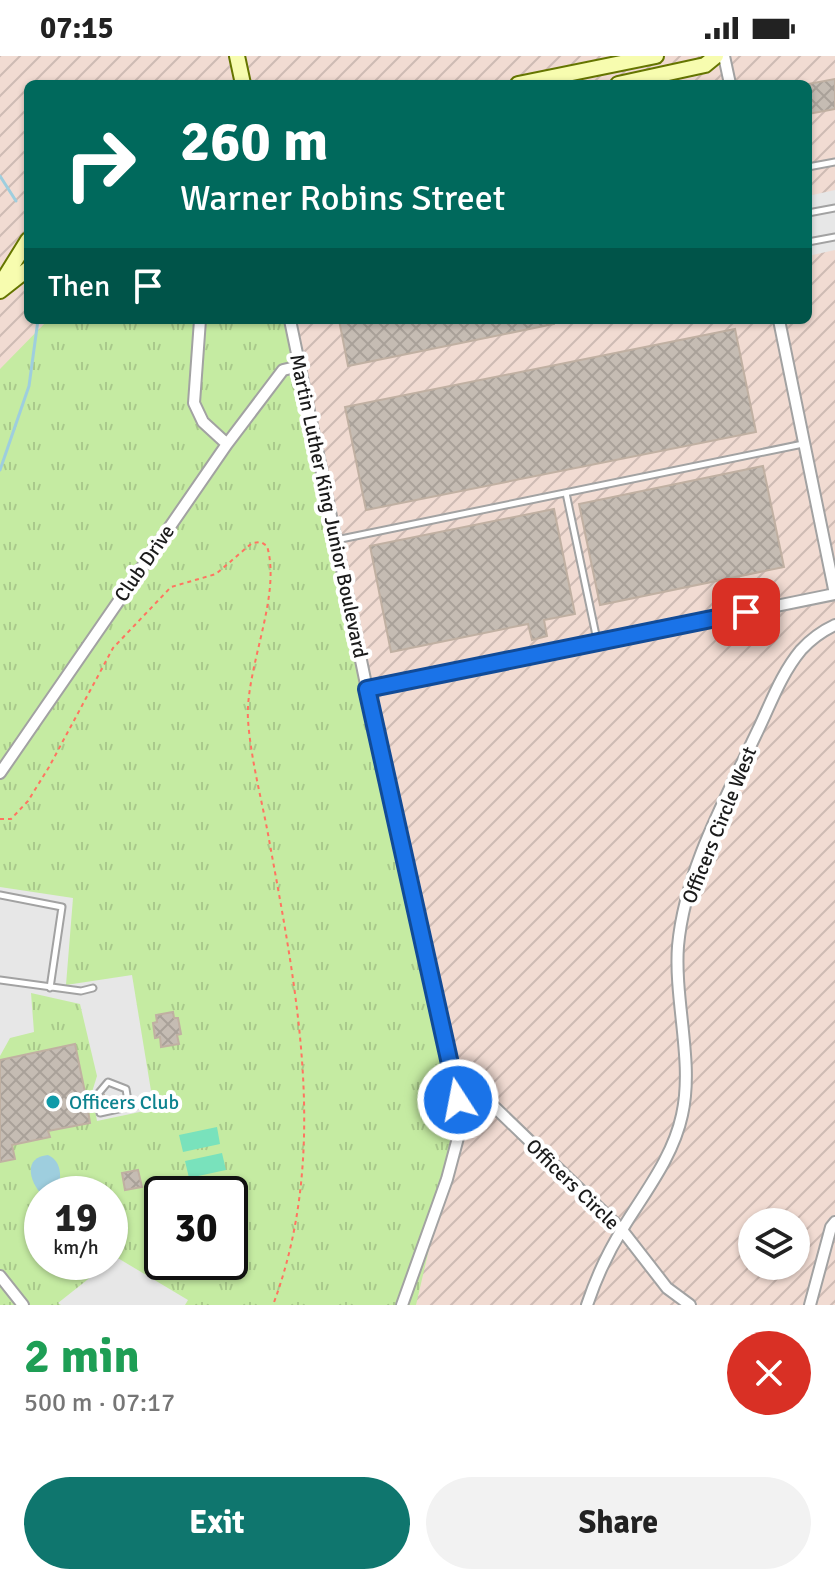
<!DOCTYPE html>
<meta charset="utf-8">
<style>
body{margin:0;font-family:Signika,sans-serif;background:#f2f2f2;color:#222;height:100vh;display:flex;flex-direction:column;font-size:30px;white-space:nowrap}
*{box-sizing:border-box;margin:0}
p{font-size:26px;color:#767676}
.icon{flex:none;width:44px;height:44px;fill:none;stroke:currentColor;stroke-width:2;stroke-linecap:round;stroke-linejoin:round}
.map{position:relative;height:1249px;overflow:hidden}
.side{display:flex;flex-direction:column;background:#fff;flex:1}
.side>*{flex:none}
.top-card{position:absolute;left:24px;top:24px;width:788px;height:244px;border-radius:12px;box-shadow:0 2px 6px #0004;background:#00695c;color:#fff;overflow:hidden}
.fabs{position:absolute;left:738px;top:1152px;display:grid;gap:16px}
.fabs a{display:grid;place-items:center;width:72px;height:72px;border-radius:50%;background:#fff;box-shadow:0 2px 6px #0004;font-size:40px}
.speed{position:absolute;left:24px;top:1120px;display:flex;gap:16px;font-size:40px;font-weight:700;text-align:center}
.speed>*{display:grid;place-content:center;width:104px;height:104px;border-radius:50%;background:#fff;box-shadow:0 2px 6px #0004;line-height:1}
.speed small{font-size:20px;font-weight:400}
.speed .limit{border:4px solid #111;border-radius:12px;background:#fff;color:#111}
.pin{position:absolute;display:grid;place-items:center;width:68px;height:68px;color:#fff;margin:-34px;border-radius:16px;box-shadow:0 4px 12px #0006}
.me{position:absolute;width:88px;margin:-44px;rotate:349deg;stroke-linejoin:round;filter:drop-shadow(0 0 6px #0008)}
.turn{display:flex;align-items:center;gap:28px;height:168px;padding:0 24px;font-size:36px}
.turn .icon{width:104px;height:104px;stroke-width:2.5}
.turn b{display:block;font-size:56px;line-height:68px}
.then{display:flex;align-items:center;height:76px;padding:0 24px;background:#0003;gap:16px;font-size:30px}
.round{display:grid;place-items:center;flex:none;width:84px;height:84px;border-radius:42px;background:#f2f2f2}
.headline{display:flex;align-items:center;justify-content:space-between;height:136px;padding:0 24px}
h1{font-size:48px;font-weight:800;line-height:60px;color:#1e9e55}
.cta{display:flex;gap:16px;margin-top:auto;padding:16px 24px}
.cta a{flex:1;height:92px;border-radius:48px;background:#0f766e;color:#fff;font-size:32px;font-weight:800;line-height:92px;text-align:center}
.cta a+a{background:#f2f2f2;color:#222}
.status{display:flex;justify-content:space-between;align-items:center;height:56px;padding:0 40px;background:#fff;direction:ltr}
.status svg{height:22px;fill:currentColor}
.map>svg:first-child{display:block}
</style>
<div class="status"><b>07:15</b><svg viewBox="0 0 49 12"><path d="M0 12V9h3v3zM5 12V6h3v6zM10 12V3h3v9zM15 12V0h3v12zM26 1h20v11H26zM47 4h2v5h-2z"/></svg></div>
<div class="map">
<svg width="835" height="1249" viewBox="0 0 835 1249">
<defs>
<pattern id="military-furrows" width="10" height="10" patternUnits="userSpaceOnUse" patternTransform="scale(2)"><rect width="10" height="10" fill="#f1dbd2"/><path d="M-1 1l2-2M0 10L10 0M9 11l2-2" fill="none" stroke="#cebbb4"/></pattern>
<pattern id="grass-tufts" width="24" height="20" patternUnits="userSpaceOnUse" patternTransform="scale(2)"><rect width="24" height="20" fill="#c5eba2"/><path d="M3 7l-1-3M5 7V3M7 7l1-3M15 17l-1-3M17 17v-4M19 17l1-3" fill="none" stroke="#a9c98b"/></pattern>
<pattern id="building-cross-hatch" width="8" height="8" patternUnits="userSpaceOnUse" patternTransform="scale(2)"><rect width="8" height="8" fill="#c5bcb3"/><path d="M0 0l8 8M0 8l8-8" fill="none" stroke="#a9a199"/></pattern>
</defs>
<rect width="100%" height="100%" fill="#eee9e0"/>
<path fill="url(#military-furrows)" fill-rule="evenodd" d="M 0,0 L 835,0 L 835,1249 L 0,1249 ZM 28,28 L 808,28 L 808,264 L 28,264 ZM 42,1138 L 110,1138 L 110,1206 L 42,1206 ZM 162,1138 L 230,1138 L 230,1206 L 162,1206 ZM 752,1166 L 796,1166 L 796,1210 L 752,1210 Z"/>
<path fill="url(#grass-tufts)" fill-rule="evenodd" d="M 48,264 L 290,264 L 458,1068 L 416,1249 L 0,1249 L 0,313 ZM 42,1138 L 110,1138 L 110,1206 L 42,1206 ZM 162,1138 L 230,1138 L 230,1206 L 162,1206 Z"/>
<path fill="#79e2bc" d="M 217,1071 L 220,1088 L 183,1096 L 179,1079 Z
M 222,1097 L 226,1114 L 189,1122 L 185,1105 Z
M 229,1127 L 232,1144 L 230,1144 L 230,1138 L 192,1138 L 191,1135 Z"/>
<path fill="#e7e7e7" d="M 835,134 L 835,194 L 808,200 L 808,140 Z
M 0,831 L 73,842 L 66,929 L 132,919 L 154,1053 L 97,1065 L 92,1036 L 97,1020 L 80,948 L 31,937 L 34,976 L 10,982 L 0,1000 Z
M 116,1201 L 188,1244 L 185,1249 L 61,1249 L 58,1247 Z"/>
<path fill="#9ecede" d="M 48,1099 C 63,1106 62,1124 56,1138 L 42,1139 C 29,1125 23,1101 48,1099 Z"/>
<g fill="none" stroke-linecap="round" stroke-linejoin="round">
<path stroke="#9ecede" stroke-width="3" d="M 0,120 L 16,145
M 0,414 L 29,330 L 38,264"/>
</g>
<path fill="url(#building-cross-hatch)" stroke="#c0b0a2" stroke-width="2" d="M 835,23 L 835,53 L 808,58 L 808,28 Z
M 339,264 L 554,264 L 554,268 L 348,310 Z
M 735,273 L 756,376 L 366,454 L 345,351 Z
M 763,410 L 784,511 L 600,549 L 579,448 Z
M 554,453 L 575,558 L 544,564 L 547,580 L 532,584 L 528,568 L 391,596 L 370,490 Z
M 173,956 L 174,962 L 178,962 L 181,978 L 177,979 L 179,988 L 161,991 L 160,981 L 155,982 L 153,967 L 157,966 L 156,959 Z
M 75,988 L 86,1041 L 92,1040 L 98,1044 L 104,1039 L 106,1050 L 97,1047 L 94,1053 L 88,1054 L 90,1067 L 48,1075 L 50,1081 L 12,1089 L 15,1103 L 0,1106 L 0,1004 Z
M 138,1114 L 142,1131 L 125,1134 L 122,1117 Z"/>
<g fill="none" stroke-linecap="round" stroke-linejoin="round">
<defs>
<path id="lane" d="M 808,111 L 835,106
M 808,157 L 835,152
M 808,186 L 835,181
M 566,437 L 597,584
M 336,484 L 803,388
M 0,839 L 62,851 L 50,932
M 0,924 L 81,935 L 93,932
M 97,1039 L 108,1026 L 126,1033 L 129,1051
M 99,1052 L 100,1057 L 141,1048"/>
<path id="street" d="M 724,0 L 730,28
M 200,264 L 194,347 L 203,366 L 227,388
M 290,264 L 367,633 L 458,1044 L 459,1078 L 447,1123 L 402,1249
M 779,264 L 835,538
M 367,633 L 835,538
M 0,717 L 227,388 L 283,314 L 300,310
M 454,1012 L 622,1174 L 667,1232 L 690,1249
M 0,1220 L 23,1249
M 587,1249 C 596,1222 608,1196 623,1172 C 645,1136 673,1101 682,1059 C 694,1006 674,945 678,890 C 685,814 726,742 758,674 C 771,647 781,618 801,594 C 811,583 822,575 835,569
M 810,1249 L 831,1171 L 835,1166"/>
<path id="secondary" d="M 237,0 L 243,28
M 518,28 L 656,0
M 618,28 L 705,9 L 716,0
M 0,229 L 28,184
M 0,235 L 28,213"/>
</defs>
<use href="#lane" stroke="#a2a2a2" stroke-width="9"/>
<use href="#street" stroke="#a2a2a2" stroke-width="14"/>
<use href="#secondary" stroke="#657500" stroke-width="18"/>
<path stroke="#ff7460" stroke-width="2" stroke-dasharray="4 4" stroke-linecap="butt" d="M 0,763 L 11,763 L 28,745 L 49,711 L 113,592 L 171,531 L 216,518 L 252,487 L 261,486 L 267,490 C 282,540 245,612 248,664 C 251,706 263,748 270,789 C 298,941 329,1100 273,1249"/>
<use href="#lane" stroke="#fff" stroke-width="5"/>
<use href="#street" stroke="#fff" stroke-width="10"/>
<use href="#secondary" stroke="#f7fcaf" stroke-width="14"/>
</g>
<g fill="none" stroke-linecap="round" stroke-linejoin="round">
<defs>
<path id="route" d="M 458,1044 L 367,633 L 746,556"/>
</defs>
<use href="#route" stroke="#114b97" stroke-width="20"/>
<use href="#route" stroke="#1a73e8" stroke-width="14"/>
</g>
<circle fill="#0f9aa8" stroke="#fff" stroke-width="3" cx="53" cy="1046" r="8"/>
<g text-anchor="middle" stroke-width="8" stroke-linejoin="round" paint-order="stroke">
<g font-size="20" fill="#1b1b1b" stroke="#fff">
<text transform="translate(329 450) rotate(78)" y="7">Martin Luther King Junior Boulevard</text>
<text transform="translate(144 507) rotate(-55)" y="7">Club Drive</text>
<text transform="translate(719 769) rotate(-68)" y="7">Officers Circle West</text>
<text transform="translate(573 1128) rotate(44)" y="7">Officers Circle</text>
</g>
<g font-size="20" fill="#0d838f" stroke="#fff" text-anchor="start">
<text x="69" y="1053">Officers Club</text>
</g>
</g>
</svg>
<div class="fabs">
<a><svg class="icon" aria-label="layers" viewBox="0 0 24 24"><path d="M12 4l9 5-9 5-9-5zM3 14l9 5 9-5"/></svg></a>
</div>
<div class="speed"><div>19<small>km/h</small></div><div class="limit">30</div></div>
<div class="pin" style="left:746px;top:556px;background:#d93025"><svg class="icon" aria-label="arrive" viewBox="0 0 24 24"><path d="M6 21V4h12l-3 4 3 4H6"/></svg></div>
<svg class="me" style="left:458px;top:1044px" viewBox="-20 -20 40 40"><circle r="17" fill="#1a73e8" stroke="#fff" stroke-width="3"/><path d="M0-11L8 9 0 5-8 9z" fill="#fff"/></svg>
<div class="top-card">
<div class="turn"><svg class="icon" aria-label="right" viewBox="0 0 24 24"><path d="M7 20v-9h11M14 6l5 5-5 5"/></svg><div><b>260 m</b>Warner Robins Street</div></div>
<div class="then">Then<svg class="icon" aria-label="arrive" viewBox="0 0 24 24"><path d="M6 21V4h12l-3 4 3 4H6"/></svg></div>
</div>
</div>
<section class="side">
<div class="headline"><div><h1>2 min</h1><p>500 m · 07:17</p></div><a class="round" style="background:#d93025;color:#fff"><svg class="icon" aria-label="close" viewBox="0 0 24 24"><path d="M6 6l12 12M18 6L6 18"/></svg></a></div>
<div class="cta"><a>Exit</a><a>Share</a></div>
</section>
